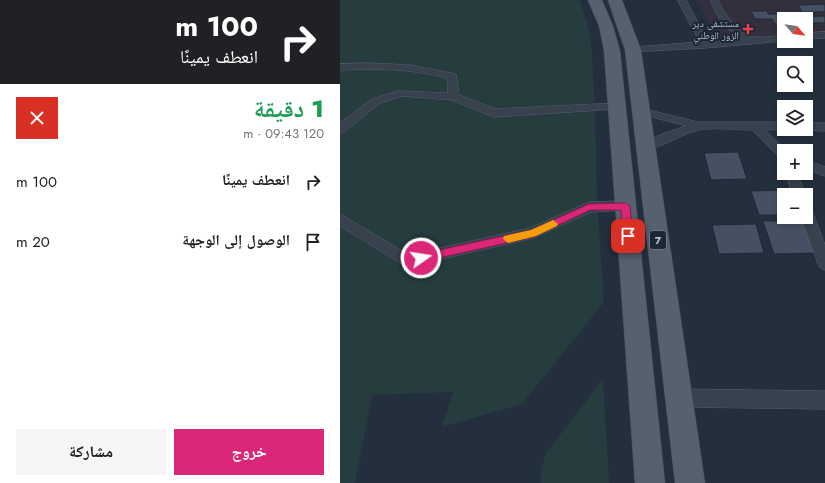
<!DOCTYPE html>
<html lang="ar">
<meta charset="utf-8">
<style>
body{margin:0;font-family:Jost,"Noto Naskh Arabic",sans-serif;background:#f6f6f6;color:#202124;direction:rtl;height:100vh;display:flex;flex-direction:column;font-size:15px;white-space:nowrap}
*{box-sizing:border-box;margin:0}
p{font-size:13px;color:#757577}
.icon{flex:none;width:22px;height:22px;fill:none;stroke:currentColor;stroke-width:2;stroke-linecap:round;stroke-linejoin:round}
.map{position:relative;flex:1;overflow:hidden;direction:ltr}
.details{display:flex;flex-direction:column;background:#fff;width:340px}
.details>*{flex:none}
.top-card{background:#202124;color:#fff;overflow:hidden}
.needle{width:26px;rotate:118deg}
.buttons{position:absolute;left:437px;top:12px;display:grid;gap:8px}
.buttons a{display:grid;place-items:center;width:36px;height:36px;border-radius:0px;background:#fff;box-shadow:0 2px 6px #0003;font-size:20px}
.pin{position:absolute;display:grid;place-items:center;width:34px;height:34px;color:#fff;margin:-17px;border-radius:8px;box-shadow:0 2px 6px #0006}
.me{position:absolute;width:44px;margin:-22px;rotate:77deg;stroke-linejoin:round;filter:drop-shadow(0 0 3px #0008)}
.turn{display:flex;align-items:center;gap:14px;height:84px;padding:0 16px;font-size:18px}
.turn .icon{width:52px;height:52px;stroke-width:2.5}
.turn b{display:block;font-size:28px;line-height:34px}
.round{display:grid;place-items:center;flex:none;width:42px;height:42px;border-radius:0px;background:#f6f6f6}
.headline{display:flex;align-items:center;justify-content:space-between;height:68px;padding:0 16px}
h1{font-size:24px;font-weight:800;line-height:30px;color:#1e9e55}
.button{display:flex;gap:8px;margin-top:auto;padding:8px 16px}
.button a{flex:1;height:46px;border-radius:0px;background:#db2777;color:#fff;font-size:16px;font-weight:800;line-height:46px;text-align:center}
.button a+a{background:#f6f6f6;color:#202124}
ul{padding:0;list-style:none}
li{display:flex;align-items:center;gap:12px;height:60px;padding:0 16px}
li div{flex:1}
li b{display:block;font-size:15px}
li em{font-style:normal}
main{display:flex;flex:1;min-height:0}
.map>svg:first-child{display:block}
</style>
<main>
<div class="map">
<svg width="485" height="483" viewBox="0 0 485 483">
<rect width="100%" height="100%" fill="#242f3e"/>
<path fill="#32303f" d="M 356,0 L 485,0 L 485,38 L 466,40 L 466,19 L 444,19 L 444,41 L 452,41 L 384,47 Z"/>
<path fill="#263c3f" d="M 0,0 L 240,0 L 249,30 L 252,53 L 255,111 L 257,201 L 264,302 L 182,404 L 102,427 L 113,392 L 32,395 L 15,483 L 0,483 Z
M 263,379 L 269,483 L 201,483 L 201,471 L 206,453 Z"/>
<path fill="#455162" stroke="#1f2835" d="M 485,4 L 485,12 L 462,12 L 458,5 Z
M 411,11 L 427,11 L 428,14 L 442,14 L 445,19 L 444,27 L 437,27 L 432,19 L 415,19 Z
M 485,16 L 485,23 L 466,23 L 466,19 L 462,19 L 461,17 Z
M 398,152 L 407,179 L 371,180 L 364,153 Z
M 452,190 L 454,195 L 444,195 L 444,215 L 419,215 L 411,191 Z
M 423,221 L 464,221 L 476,253 L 434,254 Z
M 416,224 L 424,253 L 379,254 L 372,225 Z"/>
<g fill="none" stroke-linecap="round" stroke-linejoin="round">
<defs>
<path id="minor" d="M 338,0 L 346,0 L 368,41 L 401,39 C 385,29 377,17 370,0 L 378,0 C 385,14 398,36 415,37 C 424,38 435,36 444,35 L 444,41 L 365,48 L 290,52 L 288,50 L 290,48 L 293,47 L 359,42 Z
M 485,32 L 485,38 L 466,39 L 466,33 Z
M 28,63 L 70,65 L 116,74 L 119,95 L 155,109 L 277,103 L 281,104 L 282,106 L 281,108 L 277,109 L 154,117 L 112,100 L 63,96 L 40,103 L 4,132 L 0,133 L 0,123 L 32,99 L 58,91 L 108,93 L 107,78 C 72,69 36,68 0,70 L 0,64 Z
M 301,108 L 358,122 L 444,122 L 444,129 L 447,129 L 425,130 L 447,151 L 444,151 L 444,159 L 440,158 L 412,130 C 395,130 376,127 359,130 C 345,132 312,153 302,150 L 300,147 C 306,138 335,130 346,126 L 297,113 L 295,111 L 297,109 Z
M 466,123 L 485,123 L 485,131 L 462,130 L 466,129 Z
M 466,160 L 485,167 L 485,176 L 466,169 Z
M 445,173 L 457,173 L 466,195 L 466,196 L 454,195 Z
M 285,201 L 290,202 L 292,206 L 290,210 L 251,212 L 193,238 L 67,267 L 0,226 L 0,214 L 69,255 L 190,228 L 249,202 Z
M 466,208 L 471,209 L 473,213 L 485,245 L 485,270 L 480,268 L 478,264 L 461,217 L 466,217 Z
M 339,389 L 485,391 L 485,409 L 339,407 L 333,404 L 330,398 L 333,392 Z"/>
<path id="primary" d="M 248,0 L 262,0 L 273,26 L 280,51 L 325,483 L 295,483 L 264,51 L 259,26 Z
M 268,0 L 282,0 L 301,50 L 365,483 L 335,483 L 285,50 Z"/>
</defs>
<use href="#minor" stroke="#565f6c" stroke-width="1"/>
<use href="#primary" stroke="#414a57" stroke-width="1"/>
<use href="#minor" fill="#38414e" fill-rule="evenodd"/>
<use href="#primary" fill="#56606e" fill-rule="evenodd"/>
</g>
<path fill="#db2777" stroke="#8e194d" d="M 285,203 L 290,206 L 293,236 L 288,240 L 283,236 L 281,210 L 250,210 L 193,237 L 81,262 L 78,261 L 76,258 L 78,256 L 81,254 L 191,230 L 249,204 Z"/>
<path fill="#f59e0b" d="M 213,220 L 218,224 L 217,226 L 196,236 L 168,243 L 163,239 L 164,236 L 191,230 Z"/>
<path fill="#e0444e" stroke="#1d2633" stroke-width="1.5" d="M406 23h4v4h4v4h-4v4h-4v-4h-4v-4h4z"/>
<g text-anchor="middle" stroke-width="4" stroke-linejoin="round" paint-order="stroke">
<g font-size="10" fill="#b4bcc9" stroke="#1d2633" text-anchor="end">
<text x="399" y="27">مستشفى دير<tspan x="399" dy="12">الزور الوطني</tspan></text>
</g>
<rect fill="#1d2633" stroke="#878f9c" stroke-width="1" x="310" y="231" width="16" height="18" rx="3"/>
<g font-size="11" font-weight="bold" fill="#b4bcc9">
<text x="318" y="244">7</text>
</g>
</g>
</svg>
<div class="buttons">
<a><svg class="needle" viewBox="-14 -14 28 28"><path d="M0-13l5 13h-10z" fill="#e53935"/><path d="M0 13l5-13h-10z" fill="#757577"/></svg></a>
<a><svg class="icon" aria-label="search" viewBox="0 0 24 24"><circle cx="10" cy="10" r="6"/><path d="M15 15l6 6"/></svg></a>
<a><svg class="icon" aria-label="layers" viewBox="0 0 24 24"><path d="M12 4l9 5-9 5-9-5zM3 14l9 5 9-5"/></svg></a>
<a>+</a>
<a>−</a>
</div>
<div class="pin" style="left:288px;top:236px;background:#d93025"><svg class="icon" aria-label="arrive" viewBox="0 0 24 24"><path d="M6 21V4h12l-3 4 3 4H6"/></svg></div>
<svg class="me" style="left:81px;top:258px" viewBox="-20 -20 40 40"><circle r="17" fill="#db2777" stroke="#fff" stroke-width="3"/><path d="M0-11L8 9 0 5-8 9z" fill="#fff"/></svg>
</div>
<section class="details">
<div class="top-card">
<div class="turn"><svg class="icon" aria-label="right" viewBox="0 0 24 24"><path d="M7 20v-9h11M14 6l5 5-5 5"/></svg><div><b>100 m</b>انعطف يمينًا</div></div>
</div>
<div class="headline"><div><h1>1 دقيقة</h1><p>120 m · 09:43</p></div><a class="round" style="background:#d93025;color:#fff"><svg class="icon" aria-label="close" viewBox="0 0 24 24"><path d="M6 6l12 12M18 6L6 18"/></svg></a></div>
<ul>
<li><svg class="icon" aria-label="right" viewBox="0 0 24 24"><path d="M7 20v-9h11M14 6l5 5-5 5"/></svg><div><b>انعطف يمينًا</b></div><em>100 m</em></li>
<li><svg class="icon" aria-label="arrive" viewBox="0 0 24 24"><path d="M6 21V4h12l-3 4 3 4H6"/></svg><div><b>الوصول إلى الوجهة</b></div><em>20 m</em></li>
</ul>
<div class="button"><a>خروج</a><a>مشاركة</a></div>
</section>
</main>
